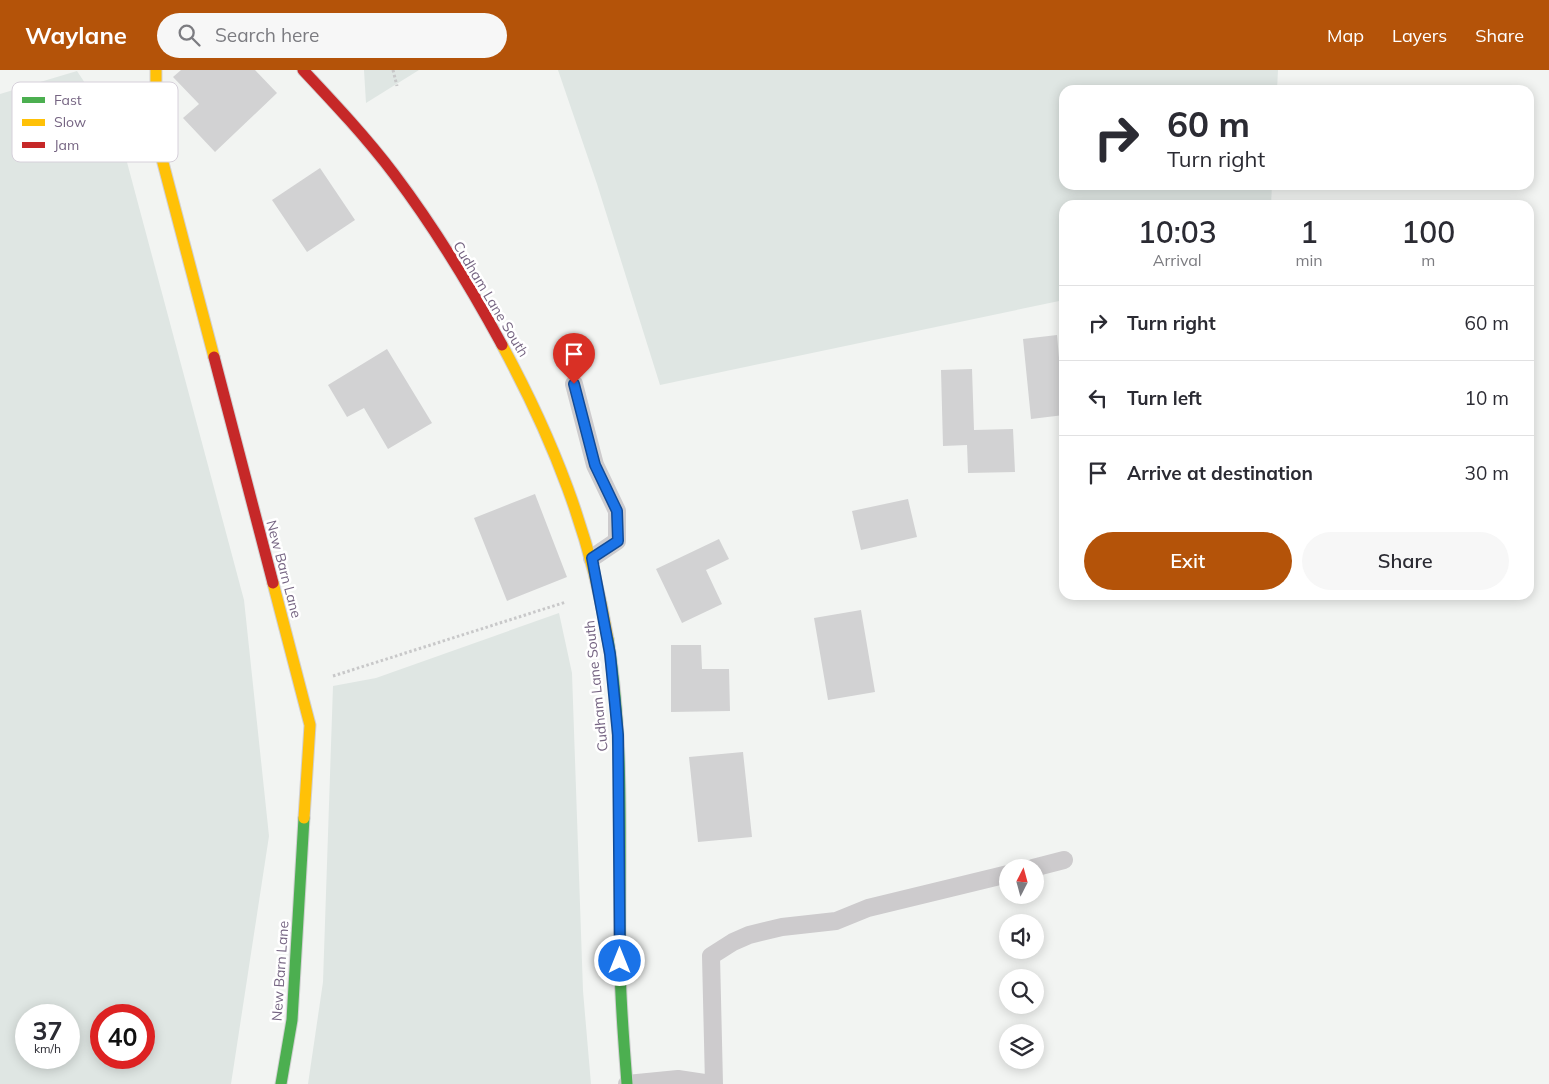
<!DOCTYPE html>
<style>
body{margin:0;font-family:Mulish,sans-serif;background:#f7f7f7;color:#2b2b33;height:100vh;display:flex;flex-direction:column;font-size:19px;white-space:nowrap}
*{box-sizing:border-box;margin:0}
p{font-size:16px;color:#7c7c81}
.icon{flex:none;width:28px;height:28px;fill:none;stroke:currentColor;stroke-width:2;stroke-linecap:round;stroke-linejoin:round}
.map{position:relative;flex:1;overflow:hidden}
.panel{position:absolute;left:1059px;top:130px;width:475px;height:400px;display:flex;flex-direction:column;background:#fff;border-radius:15px;box-shadow:0 2px 12px #0003}
.panel>*{flex:none}
.banner{position:absolute;left:1059px;top:15px;width:475px;height:105px;border-radius:15px;box-shadow:0 2px 12px #0003;background:#fff;color:#2b2b33;overflow:hidden}
.needle{width:32px;rotate:6deg}
.tools{position:absolute;left:999px;top:789px;display:grid;gap:10px}
.tools a{display:grid;place-items:center;width:45px;height:45px;border-radius:50%;background:#fff;box-shadow:0 2px 12px #0003;font-size:25px}
.speed{position:absolute;left:15px;top:934px;display:flex;gap:10px;font-size:25px;font-weight:700;text-align:center}
.speed>*{display:grid;place-content:center;width:65px;height:65px;border-radius:50%;background:#fff;box-shadow:0 2px 12px #0003;line-height:1}
.speed small{font-size:12px;font-weight:400}
.speed .limit{border:8px solid #d22;background:#fff;color:#111}
.pin{position:absolute;display:grid;place-items:center;width:42px;height:42px;color:#fff;margin:-51px -21px;border-radius:50% 50% 50% 0;rotate:-45deg;box-shadow:0 0 5px #0007}
.pin .icon{rotate:45deg}
.me{position:absolute;width:55px;margin:-28px;rotate:0deg;stroke-linejoin:round;filter:drop-shadow(0 0 4px #0008)}
.turn{display:flex;align-items:center;gap:18px;height:105px;padding:0 25px;font-size:22px}
.turn .icon{width:65px;height:65px;stroke-width:2.5}
.turn b{display:block;font-size:35px;line-height:42px}
.eta{display:flex;justify-content:space-evenly;align-items:center;height:85px;text-align:center}
.eta b{font-size:30px;font-weight:600;line-height:35px}
.action{display:flex;gap:10px;margin-top:auto;padding:10px 25px}
.action a{flex:1;height:58px;border-radius:30px;background:#b45309;color:#fff;font-size:20px;font-weight:600;line-height:58px;text-align:center}
.action a+a{background:#f7f7f7;color:#2b2b33}
ul{padding:0;list-style:none}
li{display:flex;align-items:center;gap:15px;height:75px;padding:0 25px;border-top:1px solid #e1e1e2}
li div{flex:1}
li b{display:block;font-size:19px}
li em{font-style:normal}
header{display:flex;align-items:center;gap:30px;box-sizing:border-box;height:70px;padding:0 25px;background:#b45309;color:#fff}
header strong{font-size:24px}
nav{display:flex;gap:28px;margin-inline-start:auto;font-size:18px}
.search{width:350px;height:45px;background:#f7f7f7;display:flex;align-items:center;gap:12px;box-sizing:border-box;padding:0 18px;border-radius:28px;color:#7c7c81;font-size:19px}
.map>svg:first-child{display:block}
</style>
<header>
<strong>Waylane</strong>
<div class="search"><svg class="icon" aria-label="search" viewBox="0 0 24 24"><circle cx="10" cy="10" r="6"/><path d="M15 15l6 6"/></svg>Search here</div>
<nav><a>Map</a><a>Layers</a><a>Share</a></nav>
</header>
<div class="map">
<svg width="1549" height="1014" viewBox="0 0 1549 1014">
<rect width="100%" height="100%" fill="#f2f4f2"/>
<path fill="#dfe6e3" fill-rule="evenodd" d="M 364,0 L 419,0 L 366,33 Z
M 558,0 L 1278,0 L 1277,20 L 1064,20 L 1064,115 L 1272,115 L 1271,135 L 1064,135 L 1064,230 L 660,315 L 597,114 Z
M 77,1 L 120,66 L 244,530 L 269,766 L 231,1014 L 0,1014 L 0,24 ZM 26,945 L 69,945 L 69,988 L 26,988 ZM 101,945 L 144,945 L 144,988 L 101,988 Z
M 559,543 L 572,603 L 583,921 L 591,1014 L 308,1014 L 323,912 L 333,616 L 376,608 Z"/>
<path fill="#d2d2d3" d="M 181,0 L 255,0 L 277,23 L 215,82 L 183,48 L 199,34 L 173,7 Z
M 320,98 L 355,150 L 307,182 L 272,130 Z
M 1057,265 L 1064,345 L 1031,349 L 1023,269 Z
M 387,279 L 432,353 L 388,379 L 364,338 L 347,347 L 328,315 Z
M 972,299 L 974,360 L 1013,359 L 1015,402 L 968,403 L 967,375 L 943,376 L 941,300 Z
M 535,424 L 567,507 L 507,531 L 474,448 Z
M 908,429 L 917,467 L 861,480 L 852,441 Z
M 719,469 L 729,489 L 706,500 L 722,534 L 682,553 L 656,499 Z
M 861,540 L 875,622 L 828,630 L 814,548 Z
M 671,575 L 701,575 L 702,599 L 729,599 L 730,641 L 671,642 Z
M 743,682 L 752,767 L 698,772 L 689,687 Z"/>
<g fill="none" stroke-linecap="round" stroke-linejoin="round">
<defs>
<path id="fast" d="M 608,569 C 625,674 619,782 620,889 C 620,930 624,972 627,1014
M 281,1014 L 292,950 L 304,748"/>
<path id="slow" d="M 156,0 L 156,45 L 162,89 L 214,287
M 502,275 C 553,369 590,463 608,569
M 273,513 L 310,655 L 304,748"/>
<path id="jam" d="M 303,0 C 334,33 366,67 394,104 C 434,157 470,216 502,275
M 214,287 L 273,513"/>
</defs>
<use href="#fast" stroke="#d1d0d2" stroke-width="13"/>
<use href="#slow" stroke="#d1d0d2" stroke-width="13"/>
<use href="#jam" stroke="#d1d0d2" stroke-width="13"/>
<path stroke="#c8c8c9" stroke-width="3" stroke-dasharray="2.5 2.5" stroke-linecap="butt" d="M 393,0 L 397,16
M 333,606 L 566,532"/>
<path stroke="#cdcbcd" stroke-width="18" d="M 574,314 L 595,395 L 617,441 L 617,471 L 592,488
M 1033,798 L 1064,790
M 627,1014 L 678,1009 L 711,1014
M 714,1014 L 711,886 L 733,872 L 749,865 L 782,857 L 836,851 L 868,838 L 1008,804"/>
<use href="#fast" stroke="#4caf50" stroke-width="11"/>
<use href="#slow" stroke="#ffc107" stroke-width="11"/>
<use href="#jam" stroke="#c62828" stroke-width="11"/>
</g>
<g fill="none" stroke-linecap="round" stroke-linejoin="round">
<defs>
<path id="route" d="M 574,314 L 595,395 L 617,441 L 618,471 L 592,488 L 610,584 L 618,665 L 620,891"/>
</defs>
<use href="#route" stroke="#114b97" stroke-width="12"/>
<use href="#route" stroke="#1a73e8" stroke-width="9"/>
</g>
<g text-anchor="middle" stroke-width="5" stroke-linejoin="round" paint-order="stroke">
<g font-size="14" fill="#756482" stroke="#fff">
<text transform="translate(491 229) rotate(59)" y="5">Cudham Lane South</text>
<text transform="translate(284 499) rotate(75)" y="5">New Barn Lane</text>
<text transform="translate(596 616) rotate(-96)" y="5">Cudham Lane South</text>
<text transform="translate(280 901) rotate(-86)" y="5">New Barn Lane</text>
</g>
</g>
<rect x="12" y="12" width="166" height="80" rx="8" fill="#fff" stroke="#d6d0da" stroke-width="1"/>
<rect x="22" y="27" width="23" height="6" fill="#4caf50"/>
<rect x="22" y="49" width="23" height="7" fill="#ffc107"/>
<rect x="22" y="72" width="23" height="6" fill="#c62828"/>
<g font-size="14" fill="#756482">
<text x="54" y="35">Fast</text>
<text x="54" y="57">Slow</text>
<text x="54" y="80">Jam</text>
</g>
</svg>
<div class="tools">
<a><svg class="needle" viewBox="-14 -14 28 28"><path d="M0-13l5 13h-10z" fill="#e53935"/><path d="M0 13l5-13h-10z" fill="#7c7c81"/></svg></a>
<a><svg class="icon" aria-label="sound" viewBox="0 0 24 24"><path d="M4 9h4l5-4v14l-5-4H4zM17 9q2 3 0 6"/></svg></a>
<a><svg class="icon" aria-label="search" viewBox="0 0 24 24"><circle cx="10" cy="10" r="6"/><path d="M15 15l6 6"/></svg></a>
<a><svg class="icon" aria-label="layers" viewBox="0 0 24 24"><path d="M12 4l9 5-9 5-9-5zM3 14l9 5 9-5"/></svg></a>
</div>
<div class="speed"><div>37<small>km/h</small></div><div class="limit">40</div></div>
<div class="pin" style="left:574px;top:314px;background:#d93025"><svg class="icon" aria-label="arrive" viewBox="0 0 24 24"><path d="M6 21V4h12l-3 4 3 4H6"/></svg></div>
<svg class="me" style="left:620px;top:891px" viewBox="-20 -20 40 40"><circle r="17" fill="#1a73e8" stroke="#fff" stroke-width="3"/><path d="M0-11L8 9 0 5-8 9z" fill="#fff"/></svg>
<div class="banner">
<div class="turn"><svg class="icon" aria-label="right" viewBox="0 0 24 24"><path d="M7 20v-9h11M14 6l5 5-5 5"/></svg><div><b>60 m</b>Turn right</div></div>
</div>
<section class="panel">
<div class="eta">
<div><b>10:03</b><p>Arrival</p></div>
<div><b>1</b><p>min</p></div>
<div><b>100</b><p>m</p></div>
</div>
<ul>
<li><svg class="icon" aria-label="right" viewBox="0 0 24 24"><path d="M7 20v-9h11M14 6l5 5-5 5"/></svg><div><b>Turn right</b></div><em>60 m</em></li>
<li><svg class="icon" aria-label="left" viewBox="0 0 24 24"><path d="M17 20v-9H6M10 6l-5 5 5 5"/></svg><div><b>Turn left</b></div><em>10 m</em></li>
<li><svg class="icon" aria-label="arrive" viewBox="0 0 24 24"><path d="M6 21V4h12l-3 4 3 4H6"/></svg><div><b>Arrive at destination</b></div><em>30 m</em></li>
</ul>
<div class="action"><a>Exit</a><a>Share</a></div>
</section>
</div>
